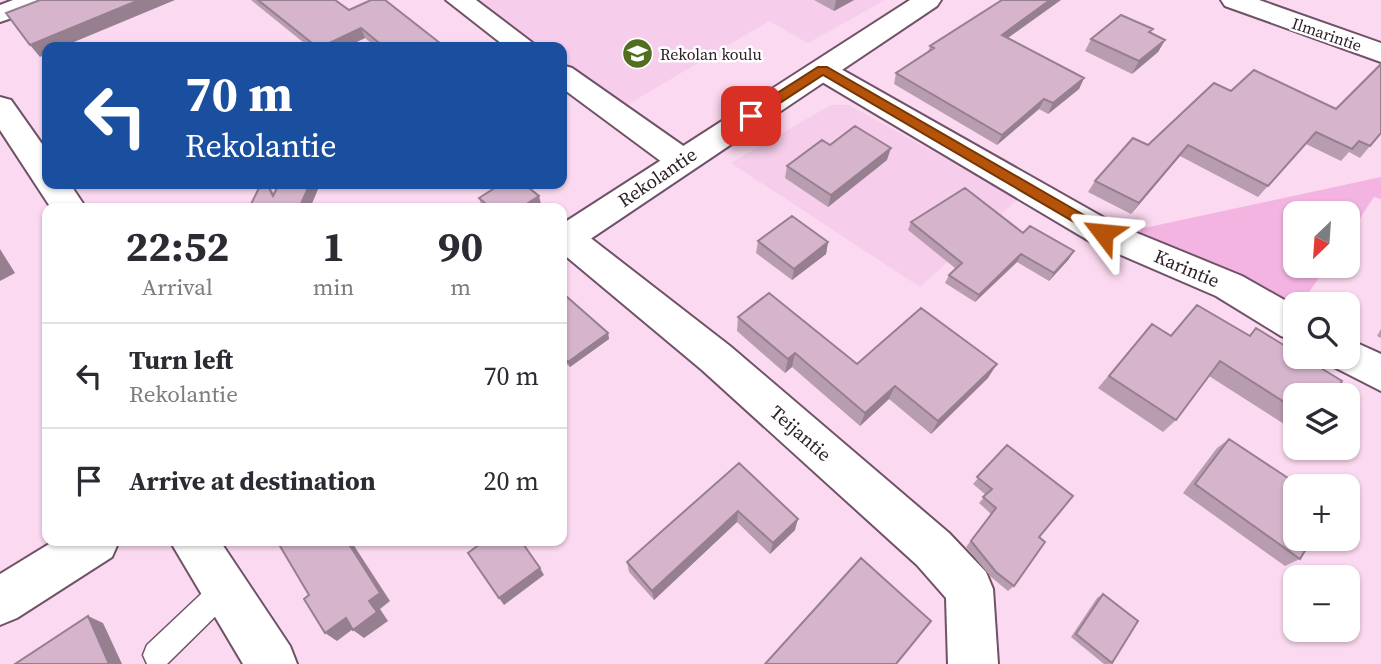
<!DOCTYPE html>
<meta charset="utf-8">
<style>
body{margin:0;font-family:"Source Serif 4",serif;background:#f2f2f3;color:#2b2b33;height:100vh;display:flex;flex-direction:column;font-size:26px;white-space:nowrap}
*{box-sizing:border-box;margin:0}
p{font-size:23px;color:#7c7c81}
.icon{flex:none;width:38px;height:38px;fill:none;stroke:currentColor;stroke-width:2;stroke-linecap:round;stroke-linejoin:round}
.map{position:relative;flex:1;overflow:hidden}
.details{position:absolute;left:42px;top:203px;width:525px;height:343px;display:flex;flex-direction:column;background:#fff;border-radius:14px;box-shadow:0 2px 5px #0004}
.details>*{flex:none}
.hud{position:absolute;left:42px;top:42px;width:525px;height:147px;border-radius:14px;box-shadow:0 2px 5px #0004;background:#1a4fa0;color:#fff;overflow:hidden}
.needle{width:46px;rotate:205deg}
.buttons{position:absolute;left:1283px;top:201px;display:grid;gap:14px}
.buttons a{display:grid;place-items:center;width:77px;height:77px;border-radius:14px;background:#fff;box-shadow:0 2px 5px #0004;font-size:35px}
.pin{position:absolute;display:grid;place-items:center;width:60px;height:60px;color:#fff;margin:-30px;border-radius:14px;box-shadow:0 4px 10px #0006}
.me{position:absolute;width:77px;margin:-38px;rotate:299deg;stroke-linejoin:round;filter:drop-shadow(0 0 5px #0008)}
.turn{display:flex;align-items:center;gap:24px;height:147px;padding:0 28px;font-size:32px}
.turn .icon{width:91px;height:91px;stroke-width:2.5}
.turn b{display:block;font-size:49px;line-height:60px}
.eta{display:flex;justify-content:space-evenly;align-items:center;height:119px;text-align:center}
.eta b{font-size:42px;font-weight:700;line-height:49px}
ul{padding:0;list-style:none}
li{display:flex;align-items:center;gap:21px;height:105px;padding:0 28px;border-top:2px solid #e1e1e2}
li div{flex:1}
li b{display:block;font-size:26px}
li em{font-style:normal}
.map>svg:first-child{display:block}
</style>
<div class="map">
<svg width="1381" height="664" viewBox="0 0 1381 664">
<rect width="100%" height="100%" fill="#fbd9f0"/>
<path fill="#f6cdea" d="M 475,0 L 885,0 L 808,43 L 769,21 L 625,106 L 562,61 L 562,47 L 542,47 Z
M 831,105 L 849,105 L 1018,199 L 920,287 L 731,163 Z"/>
<path fill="#f3b4e1" d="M 1381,177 L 1381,199 L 1374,197 L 1348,236 L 1348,214 L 1295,214 L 1295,266 L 1327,266 L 1301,304 L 1295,304 L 1295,313 L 1121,233 Z"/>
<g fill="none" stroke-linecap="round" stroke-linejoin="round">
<defs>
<path id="lane" d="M 225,576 L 234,580 L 238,589 L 234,598 L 167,664 L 147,664 L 143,655 L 147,645 L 216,580 Z"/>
<path id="street" d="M 13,0 L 51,0 L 47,6 L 0,22 L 0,5 Z
M 446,0 L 476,0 L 538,47 L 506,47 Z
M 1221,0 L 1259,0 L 1381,43 L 1381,62 L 1225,6 Z
M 822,61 L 832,64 L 1115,224 L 1242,276 L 1295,306 L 1295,341 L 1281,336 L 1216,296 L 1091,242 L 812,76 L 807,70 L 812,64 Z
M 562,65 L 572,68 L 692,152 L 697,160 L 692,168 L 681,171 L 670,168 L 562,88 Z
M 0,97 L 11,100 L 47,151 L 47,184 L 70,184 L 86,208 L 51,208 L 0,130 Z
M 567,225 L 579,229 L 730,346 L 949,533 L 986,572 L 993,589 L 998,664 L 948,664 L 946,598 L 917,565 L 702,370 L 562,253 L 562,226 Z
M 1348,339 L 1381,354 L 1381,391 L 1334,367 L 1329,357 L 1348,357 Z
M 170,541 L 220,541 L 290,646 L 297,664 L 243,664 Z"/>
<path id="secondary" d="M 910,0 L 941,0 L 937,6 L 574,250 L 562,254 L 562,224 Z
M 54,541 L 119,541 L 112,557 L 17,618 L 0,625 L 0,574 Z"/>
</defs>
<use href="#lane" stroke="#6f5267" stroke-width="3"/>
<use href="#street" stroke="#6f5267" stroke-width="4"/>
<use href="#secondary" stroke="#6f5267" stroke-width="4"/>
<use href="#lane" fill="#fff" fill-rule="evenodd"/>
<use href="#street" fill="#fff" fill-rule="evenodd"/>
<use href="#secondary" fill="#fff" fill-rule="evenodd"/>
</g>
<path fill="#b89caf" d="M 251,0 L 335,0 L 349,10 L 445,47 L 376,47 L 365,38 L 346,47 L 309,47 Z
M 814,0 L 854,0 L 834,11 Z
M 1151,33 L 1165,40 L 1158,52 L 1132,74 L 1085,51 L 1091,39 Z
M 1008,38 L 1084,78 L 1079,89 L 1048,114 L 1039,109 L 997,145 L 894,84 L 896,73 L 928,53 L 930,46 Z
M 1254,70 L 1370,146 L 1360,158 L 1349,152 L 1341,161 L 1306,144 L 1258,197 L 1180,156 L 1131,214 L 1088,192 L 1095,181 L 1231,91 Z
M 830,145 L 887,160 L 828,207 L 785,178 L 787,166 Z
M 261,184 L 268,184 L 274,194 L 279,184 L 323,184 L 321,189 L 318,189 L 310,208 L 249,208 Z
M 479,198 L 542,208 L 482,208 Z
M 911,222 L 1023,233 L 1069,259 L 1049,281 L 1017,262 L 975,302 L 945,283 L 949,275 L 955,268 L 908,230 Z
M 758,241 L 828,242 L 826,254 L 792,280 L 756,253 Z
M 562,299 L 608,333 L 609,339 L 570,367 L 562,360 Z
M 1197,305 L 1249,335 L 1256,328 L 1295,396 L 1295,431 L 1209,376 L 1176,420 L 1163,432 L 1098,388 L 1152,324 L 1171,335 Z
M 738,317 L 857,364 L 988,378 L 931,434 L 889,399 L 860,426 L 792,367 L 785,373 L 737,331 Z
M 1381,329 L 1381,338 L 1377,336 Z
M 1229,439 L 1300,559 L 1285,566 L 1183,493 L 1217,448 Z
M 1007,445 L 1039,537 L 1014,586 L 1008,591 L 991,577 L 966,547 L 991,514 L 979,503 L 986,495 L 973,484 Z
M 739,463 L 795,530 L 770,554 L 737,522 L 654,600 L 629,572 L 627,562 Z
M 1103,594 L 1112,663 L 1110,664 L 1104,664 L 1071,637 L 1097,598 Z"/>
<path fill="#967f8f" d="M 139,0 L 175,0 L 62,47 L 47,47 L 47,53 L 40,57 L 30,45 Z
M 836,0 L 854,0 L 834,11 Z
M 1050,0 L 1061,0 L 998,45 L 1002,35 Z
M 361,28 L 365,38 L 346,47 L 321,47 Z
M 1165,40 L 1158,52 L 1132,74 L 1139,61 Z
M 1084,78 L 1079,89 L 1048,114 L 1053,103 Z
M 1044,99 L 1039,109 L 997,145 L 1002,135 Z
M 1188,145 L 1180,156 L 1131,214 L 1139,203 Z
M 891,148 L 887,160 L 828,207 L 831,195 Z
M 310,184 L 315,184 L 318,189 L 310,208 L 299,208 Z
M 539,196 L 542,208 L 520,208 Z
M 828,242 L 826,254 L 792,280 L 794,269 Z
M 0,249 L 15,273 L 0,281 Z
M 1074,251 L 1069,259 L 1049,281 L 1054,273 Z
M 1021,254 L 1017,262 L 975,302 L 979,295 Z
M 608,333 L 609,339 L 570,367 L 568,362 Z
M 795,353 L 792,367 L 785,373 L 788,359 Z
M 997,364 L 988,378 L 931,434 L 938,421 Z
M 895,386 L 889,399 L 860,426 L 865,413 Z
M 738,511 L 737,522 L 654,600 L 652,591 Z
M 798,519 L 795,530 L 770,554 L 773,543 Z
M 347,541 L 351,541 L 390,601 L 380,609 L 388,621 L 364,638 L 353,630 L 369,601 Z
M 540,568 L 544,575 L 504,605 L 499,598 Z
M 88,616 L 103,623 L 122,664 L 109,664 Z
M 346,618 L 357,626 L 337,641 L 325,633 Z"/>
<path fill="#d6b5cc" stroke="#967f8f" stroke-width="2" d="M 40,0 L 139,0 L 30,45 L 6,13 Z
M 258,0 L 335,0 L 349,10 L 371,0 L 385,0 L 445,47 L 384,47 L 361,28 L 321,47 L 317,47 Z
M 1002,0 L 1050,0 L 1002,35 L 1084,78 L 1053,103 L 1044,99 L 1002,135 L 896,73 L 934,48 L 930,46 Z
M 1121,15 L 1153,29 L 1149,32 L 1165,40 L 1139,61 L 1091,39 Z
M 1381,64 L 1381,133 L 1370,146 L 1359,141 L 1352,149 L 1316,132 L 1268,186 L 1188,145 L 1139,203 L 1095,181 L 1133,138 L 1148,145 L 1214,83 L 1231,91 L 1254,70 L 1336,109 Z
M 855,126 L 891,148 L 831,195 L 787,166 L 822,140 L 830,145 Z
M 261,184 L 267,184 L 273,196 L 279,184 L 310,184 L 299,208 L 249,208 Z
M 501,184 L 524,184 L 539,196 L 520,208 L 491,208 L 479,198 Z
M 965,188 L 1023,233 L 1030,226 L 1074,251 L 1054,273 L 1021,254 L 979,295 L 949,275 L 962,263 L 911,222 Z
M 792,216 L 828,242 L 794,269 L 758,241 Z
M 769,293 L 857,364 L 921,308 L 997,364 L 938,421 L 895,386 L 865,413 L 795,353 L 788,359 L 738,317 Z
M 566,296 L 608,333 L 568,362 L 562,356 L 562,299 Z
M 1197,305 L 1250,336 L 1256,328 L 1295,352 L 1295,357 L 1303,357 L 1342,381 L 1332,396 L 1295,396 L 1295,409 L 1220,361 L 1176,420 L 1109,376 L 1152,324 L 1171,336 Z
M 1229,439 L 1300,486 L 1295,486 L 1295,539 L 1312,539 L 1300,559 L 1195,484 Z
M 1007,445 L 1073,496 L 1039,537 L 1045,542 L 1014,586 L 996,572 L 971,541 L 996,508 L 983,497 L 992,489 L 977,477 Z
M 739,463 L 798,519 L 773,543 L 738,511 L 652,591 L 627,562 Z
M 277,541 L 347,541 L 380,593 L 369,601 L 377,612 L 353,630 L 346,618 L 325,633 L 304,599 L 309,595 Z
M 484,541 L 521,541 L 540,568 L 499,598 L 468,553 Z
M 861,558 L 931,621 L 896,664 L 765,664 Z
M 1103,594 L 1138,621 L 1112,663 L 1076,634 Z
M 88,616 L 109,664 L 15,664 Z"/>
<path fill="#b45309" stroke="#753606" stroke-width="2" d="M 818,67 L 827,67 L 1108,229 L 1108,236 L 1098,236 L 823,75 L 755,119 L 746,119 L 746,113 Z"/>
<defs>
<symbol id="school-disc" viewBox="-11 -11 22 22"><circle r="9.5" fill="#526e21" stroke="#fff"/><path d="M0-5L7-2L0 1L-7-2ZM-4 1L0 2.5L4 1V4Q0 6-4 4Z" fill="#fff"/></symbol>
</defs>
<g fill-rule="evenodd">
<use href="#school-disc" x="620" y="36" width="35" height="35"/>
</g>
<g text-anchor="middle" stroke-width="5" stroke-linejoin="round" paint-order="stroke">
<g font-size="16" fill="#2d2029" stroke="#fff">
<text transform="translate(1327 34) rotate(19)" y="6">Ilmarintie</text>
</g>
<g font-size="16" fill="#2d2029" stroke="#fff" text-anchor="start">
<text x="660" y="60">Rekolan koulu</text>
</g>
<g font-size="19" fill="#2d2029" stroke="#fff">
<text transform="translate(657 177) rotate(-34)" y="7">Rekolantie</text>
<text transform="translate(1187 268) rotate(23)" y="7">Karintie</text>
<text transform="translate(801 433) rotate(41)" y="7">Teijantie</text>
</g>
</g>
</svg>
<div class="buttons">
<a><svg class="needle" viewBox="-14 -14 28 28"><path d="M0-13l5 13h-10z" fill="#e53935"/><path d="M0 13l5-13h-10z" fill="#7c7c81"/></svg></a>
<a><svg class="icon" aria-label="search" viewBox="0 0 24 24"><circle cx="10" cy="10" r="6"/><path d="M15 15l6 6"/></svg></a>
<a><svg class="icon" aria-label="layers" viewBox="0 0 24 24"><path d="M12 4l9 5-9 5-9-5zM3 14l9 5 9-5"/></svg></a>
<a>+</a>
<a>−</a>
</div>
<div class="pin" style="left:751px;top:116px;background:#d93025"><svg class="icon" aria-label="arrive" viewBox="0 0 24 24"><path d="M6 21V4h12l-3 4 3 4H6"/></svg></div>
<svg class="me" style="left:1103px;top:233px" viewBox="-20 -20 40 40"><path d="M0-17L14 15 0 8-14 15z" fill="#b45309" stroke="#fff" stroke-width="4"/></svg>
<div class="hud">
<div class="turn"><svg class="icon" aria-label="left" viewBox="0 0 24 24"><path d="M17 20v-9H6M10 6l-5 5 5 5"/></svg><div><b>70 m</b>Rekolantie</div></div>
</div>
<section class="details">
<div class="eta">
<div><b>22:52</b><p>Arrival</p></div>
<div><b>1</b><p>min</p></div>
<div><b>90</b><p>m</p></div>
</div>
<ul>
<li><svg class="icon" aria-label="left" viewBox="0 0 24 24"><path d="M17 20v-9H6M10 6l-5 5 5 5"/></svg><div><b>Turn left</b><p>Rekolantie</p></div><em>70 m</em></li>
<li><svg class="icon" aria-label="arrive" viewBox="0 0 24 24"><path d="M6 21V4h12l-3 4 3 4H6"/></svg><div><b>Arrive at destination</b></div><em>20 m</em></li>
</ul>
</section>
</div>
